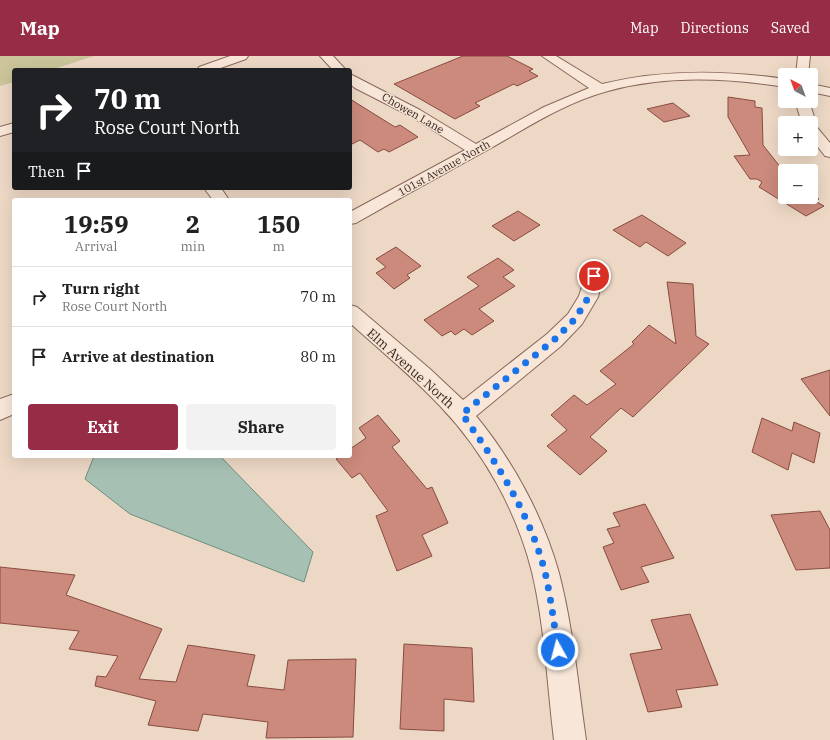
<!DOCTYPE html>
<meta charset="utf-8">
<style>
body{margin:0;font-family:"IBM Plex Serif",serif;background:#f2f2f2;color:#222;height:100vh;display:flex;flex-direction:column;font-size:15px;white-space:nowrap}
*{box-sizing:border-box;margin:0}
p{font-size:13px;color:#767676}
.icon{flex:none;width:22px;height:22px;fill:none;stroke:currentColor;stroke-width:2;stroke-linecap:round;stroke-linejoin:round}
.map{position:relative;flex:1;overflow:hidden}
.sheet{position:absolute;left:12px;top:142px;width:340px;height:260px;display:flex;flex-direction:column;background:#fff;border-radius:4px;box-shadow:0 4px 16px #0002}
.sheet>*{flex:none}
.banner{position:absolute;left:12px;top:12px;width:340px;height:122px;border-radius:4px;box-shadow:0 4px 16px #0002;background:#202124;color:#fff;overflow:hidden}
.needle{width:26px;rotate:319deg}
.buttons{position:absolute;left:778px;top:12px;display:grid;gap:8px}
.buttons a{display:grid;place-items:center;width:40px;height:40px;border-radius:4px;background:#fff;box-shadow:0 4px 16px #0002;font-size:20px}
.pin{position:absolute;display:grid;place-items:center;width:34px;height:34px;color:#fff;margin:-17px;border:2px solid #fff;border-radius:50%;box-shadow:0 1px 4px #0007}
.me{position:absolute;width:44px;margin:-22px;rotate:353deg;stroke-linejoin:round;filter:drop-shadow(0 0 3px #0008)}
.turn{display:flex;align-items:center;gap:14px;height:84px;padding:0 16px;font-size:18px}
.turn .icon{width:52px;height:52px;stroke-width:2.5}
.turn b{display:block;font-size:28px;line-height:34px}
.then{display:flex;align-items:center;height:38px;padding:0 16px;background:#0003;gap:8px;font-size:15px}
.eta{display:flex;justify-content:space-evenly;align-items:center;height:68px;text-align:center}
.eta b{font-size:24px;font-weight:700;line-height:28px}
.primary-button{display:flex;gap:8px;margin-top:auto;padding:8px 16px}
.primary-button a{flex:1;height:46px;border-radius:4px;background:#962c46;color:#fff;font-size:16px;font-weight:700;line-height:46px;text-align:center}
.primary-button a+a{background:#f2f2f2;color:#222}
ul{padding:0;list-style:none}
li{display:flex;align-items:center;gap:12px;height:60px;padding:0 16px;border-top:1px solid #e0e0e0}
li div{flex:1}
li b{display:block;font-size:15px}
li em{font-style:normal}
header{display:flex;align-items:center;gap:24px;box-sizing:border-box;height:56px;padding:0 20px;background:#962c46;color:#fff}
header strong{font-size:19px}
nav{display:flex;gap:22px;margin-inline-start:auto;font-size:14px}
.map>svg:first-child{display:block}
</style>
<header>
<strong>Map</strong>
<nav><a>Map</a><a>Directions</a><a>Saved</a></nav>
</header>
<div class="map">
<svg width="830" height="684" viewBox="0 0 830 684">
<rect width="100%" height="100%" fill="#edd8c5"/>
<path fill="#cbc599" d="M 0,0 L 94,0 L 51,14 L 14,14 L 14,26 L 0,30 Z"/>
<path fill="#a6c1b3" stroke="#6d8f7f" d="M 94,400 L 220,400 L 313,496 L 304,526 L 130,458 L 85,423 Z"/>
<path fill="#cb8a7b" stroke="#874c41" d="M 463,0 L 507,0 L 533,13 L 529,15 L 538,20 L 517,30 L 514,28 L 475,47 L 480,50 L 455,63 L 394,28 Z
M 728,41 L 755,45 L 755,51 L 762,52 L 763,89 L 785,117 L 785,141 L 811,141 L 811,139 L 819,143 L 815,145 L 824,150 L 806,160 L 759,131 L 762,126 L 757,123 L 750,123 L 734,100 L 750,99 L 728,61 Z
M 350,43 L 395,71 L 400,69 L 418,81 L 389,96 L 384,93 L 378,96 L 360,84 L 350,89 Z
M 673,47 L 690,60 L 664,66 L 647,53 Z
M 518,155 L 540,169 L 514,185 L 492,170 Z
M 642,159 L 686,187 L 668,200 L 646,186 L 640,191 L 613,174 Z
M 396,191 L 421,210 L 407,219 L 410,222 L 394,233 L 376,217 L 386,211 L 376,203 Z
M 498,202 L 514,214 L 503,221 L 515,230 L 479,253 L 494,265 L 472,279 L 464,273 L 455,279 L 451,275 L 442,280 L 424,264 L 479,230 L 467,221 Z
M 667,226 L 693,228 L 696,280 L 709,288 L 633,361 L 621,352 L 590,381 L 607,395 L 580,419 L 547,390 L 567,374 L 551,359 L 574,339 L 587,349 L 616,328 L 600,315 L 634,288 L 632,286 L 649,269 L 676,288 Z
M 830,314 L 830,360 L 801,323 Z
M 378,359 L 400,385 L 392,391 L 427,433 L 432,431 L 448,467 L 422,479 L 432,500 L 397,515 L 376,460 L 388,455 L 360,417 L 352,422 L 336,403 L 341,400 L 350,400 L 350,393 L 366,382 L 359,372 Z
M 762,362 L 792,375 L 794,366 L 820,377 L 814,407 L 792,397 L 788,414 L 752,396 Z
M 645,448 L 674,502 L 641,511 L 649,526 L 621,534 L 603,491 L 614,487 L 607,473 L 620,470 L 613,457 Z
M 820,455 L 830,474 L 830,512 L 796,514 L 771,459 Z
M 0,511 L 75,519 L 66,539 L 162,573 L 139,623 L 176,626 L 188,589 L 255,599 L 247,630 L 284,634 L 288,604 L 356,603 L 353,681 L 266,682 L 268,666 L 203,658 L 198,675 L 148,669 L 156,645 L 95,630 L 97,620 L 106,621 L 118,600 L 69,593 L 79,575 L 0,567 Z
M 690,558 L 718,629 L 676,634 L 682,651 L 648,656 L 630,598 L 662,593 L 651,564 Z
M 404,588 L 472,592 L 474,646 L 444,643 L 444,675 L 400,673 Z"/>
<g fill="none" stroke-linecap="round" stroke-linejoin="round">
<defs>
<path id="street" d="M 230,0 L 248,0 L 246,3 L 215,14 L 197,14 L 199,11 Z
M 320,0 L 333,0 L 346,14 L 333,14 Z
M 542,0 L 556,0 L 602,28 C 663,13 723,14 785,23 L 785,31 C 726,22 666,19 608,35 C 566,46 528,71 491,92 C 446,117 401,141 356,167 L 350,168 L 350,156 L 465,94 L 410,60 L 355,32 L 350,28 L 350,18 L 420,54 L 476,88 L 544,51 L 589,32 Z
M 798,0 L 810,0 L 808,19 L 796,19 Z
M 811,28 L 830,32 L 830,40 L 811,36 Z
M 795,45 L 809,45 L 816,67 L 815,69 L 830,87 L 830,101 L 825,100 L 811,82 L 811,67 L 802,67 Z
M 14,67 L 14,76 L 0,80 L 0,71 Z
M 204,132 L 221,132 L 229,144 L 213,144 Z
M 594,213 L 601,215 L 603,220 L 598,241 L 582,268 L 561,290 L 476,360 C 513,405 543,460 559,517 C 573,571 578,628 586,684 L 554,684 C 547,628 545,571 532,516 C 517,456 484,396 441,351 C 413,321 381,295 350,267 L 350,249 L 357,251 L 430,313 L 463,344 L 547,278 L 568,258 L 579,240 L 587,215 Z
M 14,338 L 14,358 L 0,364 L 0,343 Z"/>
</defs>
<use href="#street" stroke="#88685b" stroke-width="2"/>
<use href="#street" fill="#f8e7d8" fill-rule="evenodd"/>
</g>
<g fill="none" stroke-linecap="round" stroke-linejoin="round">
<path stroke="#1a73e8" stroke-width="7" stroke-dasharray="0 12.6" d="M 558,594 C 554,568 551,542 545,516 C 530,458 497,407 462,358 L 554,284 L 575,263 L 588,242 L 594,220"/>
</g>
<g text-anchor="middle" stroke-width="3" stroke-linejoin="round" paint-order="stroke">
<g font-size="11" fill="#38251f" stroke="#f5e4d4">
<text transform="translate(413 57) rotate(30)" y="4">Chowen Lane</text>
<text transform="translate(444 112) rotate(-29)" y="4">101st Avenue North</text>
</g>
<g font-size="13" fill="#38251f" stroke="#f5e4d4">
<text transform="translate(411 312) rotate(42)" y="5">Elm Avenue North</text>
</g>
</g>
</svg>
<div class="buttons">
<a><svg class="needle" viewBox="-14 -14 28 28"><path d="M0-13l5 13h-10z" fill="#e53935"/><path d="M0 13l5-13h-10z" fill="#767676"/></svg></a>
<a>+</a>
<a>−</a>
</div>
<div class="pin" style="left:594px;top:220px;background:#d93025"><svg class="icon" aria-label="arrive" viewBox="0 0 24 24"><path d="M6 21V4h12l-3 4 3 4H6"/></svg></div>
<svg class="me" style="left:558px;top:594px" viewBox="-20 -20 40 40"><circle r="17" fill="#1a73e8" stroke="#fff" stroke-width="3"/><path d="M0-11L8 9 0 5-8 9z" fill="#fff"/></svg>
<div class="banner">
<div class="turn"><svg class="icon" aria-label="right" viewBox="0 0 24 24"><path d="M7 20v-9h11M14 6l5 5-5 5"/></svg><div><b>70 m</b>Rose Court North</div></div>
<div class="then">Then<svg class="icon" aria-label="arrive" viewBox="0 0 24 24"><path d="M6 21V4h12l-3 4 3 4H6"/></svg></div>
</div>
<section class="sheet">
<div class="eta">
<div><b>19:59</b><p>Arrival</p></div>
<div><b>2</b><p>min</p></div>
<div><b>150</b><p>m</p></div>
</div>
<ul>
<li><svg class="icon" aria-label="right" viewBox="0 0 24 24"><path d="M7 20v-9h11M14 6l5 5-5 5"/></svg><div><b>Turn right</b><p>Rose Court North</p></div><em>70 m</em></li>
<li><svg class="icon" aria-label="arrive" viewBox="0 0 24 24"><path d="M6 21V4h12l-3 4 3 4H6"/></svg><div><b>Arrive at destination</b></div><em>80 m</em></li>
</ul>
<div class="primary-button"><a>Exit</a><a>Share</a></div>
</section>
</div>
